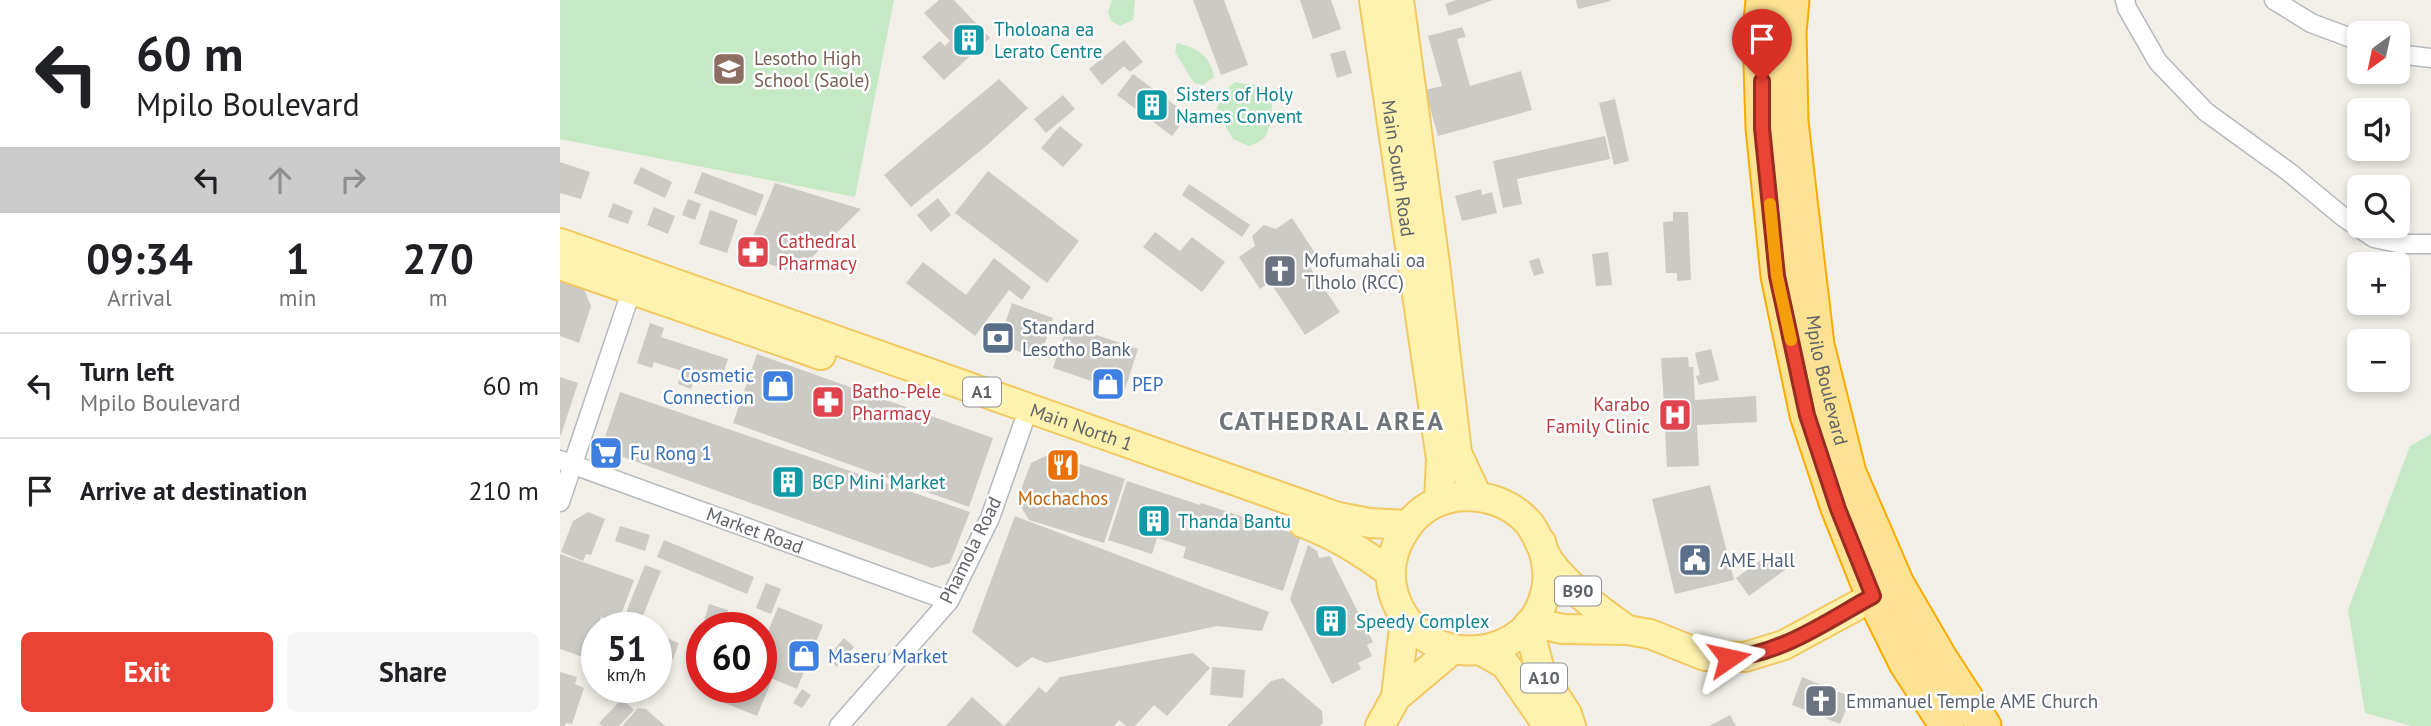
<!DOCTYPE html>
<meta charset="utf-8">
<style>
body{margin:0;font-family:"PT Sans",sans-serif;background:#f6f6f6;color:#202124;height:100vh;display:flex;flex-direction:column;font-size:26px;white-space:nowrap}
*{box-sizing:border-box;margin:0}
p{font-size:23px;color:#757577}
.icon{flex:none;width:38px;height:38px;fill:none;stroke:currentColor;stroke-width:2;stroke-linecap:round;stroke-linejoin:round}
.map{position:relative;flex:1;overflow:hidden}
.sheet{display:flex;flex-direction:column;background:#fff;width:560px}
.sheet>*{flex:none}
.guide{background:#fff;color:#202124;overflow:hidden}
.needle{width:46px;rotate:213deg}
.tools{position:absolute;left:1787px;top:21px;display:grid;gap:14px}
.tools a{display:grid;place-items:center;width:63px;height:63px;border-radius:10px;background:#fff;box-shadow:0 4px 10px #0003;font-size:35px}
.speed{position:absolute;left:21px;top:612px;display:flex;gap:14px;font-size:35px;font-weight:700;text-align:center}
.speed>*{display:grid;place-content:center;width:91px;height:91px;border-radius:50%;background:#fff;box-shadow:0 4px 10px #0003;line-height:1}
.speed small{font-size:18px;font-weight:400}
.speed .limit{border:10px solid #d22;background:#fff;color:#111}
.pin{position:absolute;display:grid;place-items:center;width:60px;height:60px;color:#fff;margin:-72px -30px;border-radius:50% 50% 50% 0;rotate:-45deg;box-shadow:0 0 7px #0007}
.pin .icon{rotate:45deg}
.me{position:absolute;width:77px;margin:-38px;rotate:79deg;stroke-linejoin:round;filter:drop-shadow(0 0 5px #0008)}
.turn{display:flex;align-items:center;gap:24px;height:147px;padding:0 21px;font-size:32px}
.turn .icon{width:91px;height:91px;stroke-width:2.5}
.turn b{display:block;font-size:49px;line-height:60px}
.lanes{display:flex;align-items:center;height:66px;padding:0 21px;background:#0003;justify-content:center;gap:35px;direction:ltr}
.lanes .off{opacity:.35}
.eta{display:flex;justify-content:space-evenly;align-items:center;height:119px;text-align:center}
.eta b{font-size:42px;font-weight:700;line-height:49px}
.button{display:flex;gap:14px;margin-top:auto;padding:14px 21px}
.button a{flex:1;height:80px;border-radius:10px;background:#ea4335;color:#fff;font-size:28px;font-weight:700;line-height:80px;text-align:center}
.button a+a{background:#f6f6f6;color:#202124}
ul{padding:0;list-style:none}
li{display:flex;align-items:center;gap:21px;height:105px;padding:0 21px;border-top:2px solid #e0e0e0}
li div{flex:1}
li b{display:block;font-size:26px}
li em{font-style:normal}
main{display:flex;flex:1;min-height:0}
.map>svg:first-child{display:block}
</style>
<main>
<section class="sheet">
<div class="guide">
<div class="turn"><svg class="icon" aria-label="left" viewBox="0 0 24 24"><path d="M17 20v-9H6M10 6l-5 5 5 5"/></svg><div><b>60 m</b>Mpilo Boulevard</div></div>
<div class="lanes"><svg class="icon" aria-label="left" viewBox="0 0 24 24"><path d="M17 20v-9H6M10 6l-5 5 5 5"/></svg><svg class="icon off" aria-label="ahead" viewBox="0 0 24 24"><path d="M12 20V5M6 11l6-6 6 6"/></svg><svg class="icon off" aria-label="right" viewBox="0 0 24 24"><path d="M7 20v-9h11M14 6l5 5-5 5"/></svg></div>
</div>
<div class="eta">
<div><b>09:34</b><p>Arrival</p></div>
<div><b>1</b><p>min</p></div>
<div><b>270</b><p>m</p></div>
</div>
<ul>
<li><svg class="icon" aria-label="left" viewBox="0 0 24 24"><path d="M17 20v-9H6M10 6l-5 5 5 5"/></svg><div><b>Turn left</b><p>Mpilo Boulevard</p></div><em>60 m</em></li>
<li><svg class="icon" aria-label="arrive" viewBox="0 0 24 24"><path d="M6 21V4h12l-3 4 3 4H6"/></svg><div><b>Arrive at destination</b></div><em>210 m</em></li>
</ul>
<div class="button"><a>Exit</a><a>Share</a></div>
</section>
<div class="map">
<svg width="1871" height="726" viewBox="0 0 1871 726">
<rect width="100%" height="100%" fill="#f1efe8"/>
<path fill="#c5e8c5" d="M 0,0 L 334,0 L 295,197 L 0,139 Z
M 552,0 L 575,0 L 573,20 L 560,26 L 551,21 L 548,12 Z
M 617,43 C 637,48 650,55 654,77 L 643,85 L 634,83 L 615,52 Z
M 676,82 C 686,86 701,82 709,90 C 715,96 711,131 704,138 C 701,141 694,144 689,146 L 673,139 L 657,112 C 657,100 666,87 676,82 Z
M 1871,434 L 1871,726 L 1852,726 L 1805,713 L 1788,610 L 1850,446 Z"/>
<path fill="#cccac5" d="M 379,0 L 394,0 L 430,38 L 384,80 L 362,57 L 380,41 L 385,46 L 390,41 L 364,13 Z
M 633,0 L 664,0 L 688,65 L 661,75 Z
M 740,0 L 771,0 L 781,29 L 753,39 Z
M 896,0 L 933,0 L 889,16 L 885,4 Z
M 1016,0 L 1050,0 L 1051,1 L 1018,9 Z
M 902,27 L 906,37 L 897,39 L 910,86 L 961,71 L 972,110 L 878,136 L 865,90 L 882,86 L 868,36 Z
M 564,40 L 583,62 L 570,72 L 564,66 L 542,85 L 529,69 Z
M 785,50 L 792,73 L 777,78 L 770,54 Z
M 573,74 L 628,115 L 612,136 L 557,95 Z
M 439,79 L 468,108 L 425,147 L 351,207 L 324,175 Z
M 503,95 L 515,109 L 486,133 L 474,119 Z
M 1055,99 L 1069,161 L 1054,165 L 1039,103 Z
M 500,126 L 523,145 L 503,167 L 481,148 Z
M 1045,136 L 1050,159 L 957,179 L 962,204 L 943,208 L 933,161 Z
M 0,162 L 30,172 L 21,199 L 0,193 Z
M 81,167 L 112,182 L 105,198 L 73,183 Z
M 428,171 L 519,241 L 487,283 L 395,213 Z
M 142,172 L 204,195 L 196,216 L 134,193 Z
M 215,183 L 301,209 L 236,273 L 185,256 Z
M 629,184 L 690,225 L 682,237 L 622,195 Z
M 921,189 L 922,195 L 932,192 L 937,213 L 902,221 L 895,196 Z
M 378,198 L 391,215 L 371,232 L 357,215 Z
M 128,199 L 141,204 L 135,220 L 122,215 Z
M 53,203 L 73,211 L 68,224 L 48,217 Z
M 94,207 L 115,216 L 108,234 L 87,225 Z
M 150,210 L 178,220 L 167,253 L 139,244 Z
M 1113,212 L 1128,212 L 1131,280 L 1117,281 L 1117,273 L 1106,273 L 1103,222 L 1113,221 Z
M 732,218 L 755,253 L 745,260 L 780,312 L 745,335 L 710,282 L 700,289 L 679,257 L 695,246 L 692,236 L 704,225 L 716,229 Z
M 595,232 L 620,251 L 632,237 L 665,262 L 642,292 L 583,247 Z
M 1048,252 L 1052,285 L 1036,286 L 1032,254 Z
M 434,258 L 471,287 L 462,300 L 449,290 L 415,336 L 346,283 L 363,262 L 406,295 Z
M 979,258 L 984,273 L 974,276 L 969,261 Z
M 0,281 L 24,289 L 31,306 L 19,343 L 0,336 Z
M 452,303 L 493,318 L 480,359 L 438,344 Z
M 90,323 L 104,328 L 101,337 L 168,359 L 161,380 L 136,372 L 131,389 L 118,384 L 122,371 L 94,362 L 92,368 L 77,363 Z
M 507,325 L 578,349 L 564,392 L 493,368 Z
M 1151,349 L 1159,380 L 1139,385 L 1136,376 L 1140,375 L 1135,353 Z
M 197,354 L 433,438 L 409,507 L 173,423 Z
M 1128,357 L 1129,367 L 1133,367 L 1135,400 L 1196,396 L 1197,422 L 1137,425 L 1139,466 L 1107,467 L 1105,428 L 1115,427 L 1113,404 L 1104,405 L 1101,358 Z
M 0,377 L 18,383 L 1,435 L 0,435 Z
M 60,392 L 410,512 L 390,563 L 372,568 L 49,452 L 44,440 Z
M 490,454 L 565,479 L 544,543 L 469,520 L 457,500 L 471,463 Z
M 567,481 L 640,505 L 641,503 L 741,536 L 723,591 L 623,558 L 626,547 L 597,538 L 592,554 L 548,540 Z
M 1150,485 L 1174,580 L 1115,594 L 1092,499 Z
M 28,512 L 45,519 L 31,555 L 26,554 L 23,561 L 1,552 L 13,521 Z
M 455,516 L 709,612 L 702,631 L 657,626 L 486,663 L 472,657 L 457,668 L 412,632 Z
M 60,526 L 90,535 L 85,551 L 55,541 Z
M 104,540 L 194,577 L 187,594 L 97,557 Z
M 748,545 L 757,551 L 759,558 L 770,556 L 813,642 L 807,645 L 812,656 L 798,663 L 801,669 L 772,684 L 730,599 Z
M 1212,552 L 1225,570 L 1189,596 L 1176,578 Z
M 0,554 L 74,580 L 58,623 L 41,617 L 26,658 L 0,649 Z
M 85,565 L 101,571 L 78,628 L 68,628 L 61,625 Z
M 206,583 L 221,589 L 211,614 L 196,608 Z
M 149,604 L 168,610 L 162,628 L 142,628 Z
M 218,607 L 263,625 L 237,689 L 201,674 L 201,649 Z
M 141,631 L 142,631 L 142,662 L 133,660 Z
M 96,634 L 119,643 L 113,659 L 96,652 Z
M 284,638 L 294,647 L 277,667 L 267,658 Z
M 633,653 L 650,668 L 607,716 L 594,705 L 575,726 L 566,726 L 559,720 L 554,726 L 386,726 L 412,697 L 444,726 L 479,687 L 486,693 L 500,677 Z
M 652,667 L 685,670 L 683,698 L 650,695 Z
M 0,672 L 17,677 L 15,684 L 24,688 L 12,724 L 6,723 L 5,726 L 0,726 Z
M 201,676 L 212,680 L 197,716 L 155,699 L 160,688 L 201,688 Z
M 1242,677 L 1291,697 L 1280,724 L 1232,705 Z
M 723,678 L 762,711 L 763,723 L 760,726 L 667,726 L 711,681 Z
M 242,689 L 251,695 L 242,708 L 233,703 Z
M 62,699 L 74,710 L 59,726 L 42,726 L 39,723 Z
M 78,708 L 86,709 L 105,726 L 64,726 L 63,725 Z
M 1170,715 L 1176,726 L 1149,726 Z"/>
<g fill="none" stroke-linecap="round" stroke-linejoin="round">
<defs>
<path id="street" d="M 1565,0 L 1567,8 L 1598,62 L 1646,112 L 1729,172 L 1782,216 L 1814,238 L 1842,244 L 1871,244
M 1714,0 L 1751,23 L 1799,41
M 1838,54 L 1871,58
M 0,460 L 389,601
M 0,502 L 75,280
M 279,726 L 389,601 L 430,518 L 463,424"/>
<g id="primary">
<path id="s1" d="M 814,0 L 881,459 L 879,501"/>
<path d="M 839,0 L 875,264 L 897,453 L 917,496"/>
<path id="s2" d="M 0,243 L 778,517 L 810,523 L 847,525"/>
<path d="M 0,265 L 261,355"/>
<path d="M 743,523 C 776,535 802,552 831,573"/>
<path d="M 981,542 C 985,556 989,570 987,584 C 976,667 859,674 834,595 C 827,573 832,549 845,530 C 871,488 931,486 965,519 C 978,531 981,551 991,564 C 1012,591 1041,611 1067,630"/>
<path d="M 971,622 L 1003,629 L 1067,630 L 1090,634 L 1145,656 L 1185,657 L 1224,645 L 1331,587"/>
<path d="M 968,625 L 981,674 L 1007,714 L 1011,726"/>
<path d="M 922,651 L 945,664 L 988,726"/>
<path d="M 836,697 L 845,618"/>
<path d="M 820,726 L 836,697 L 892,650"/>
</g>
<g id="highway">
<path d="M 1203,0 L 1200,33 L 1203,128 L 1218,276 L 1247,415 L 1278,508 L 1313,596 L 1346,663 L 1387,726"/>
<path id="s3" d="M 1232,0 L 1229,32 L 1231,122 L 1248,269 L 1257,345 L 1289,473 L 1337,584 L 1380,658 L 1424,726"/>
</g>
</defs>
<use href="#street" stroke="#b5b8bc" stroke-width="21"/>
<use href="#primary" stroke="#f2c960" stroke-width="32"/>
<use href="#highway" stroke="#f9ab00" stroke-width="37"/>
<use href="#street" stroke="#fff" stroke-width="18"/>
<use href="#primary" stroke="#fff2af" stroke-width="28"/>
<use href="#highway" stroke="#fde293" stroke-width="33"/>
</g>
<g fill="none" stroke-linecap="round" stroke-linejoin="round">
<defs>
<path id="route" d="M 1169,658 C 1222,654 1267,621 1313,596 L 1278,509 L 1247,415 L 1217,276 L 1202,128 L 1202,81"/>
</defs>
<use href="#route" stroke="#982c22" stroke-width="18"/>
<use href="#route" stroke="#ea4335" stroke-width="12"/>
<path stroke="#f59e0b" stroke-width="12" d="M 1210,204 L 1217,276 L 1231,340"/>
</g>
<defs>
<symbol id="building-square" viewBox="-11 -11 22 22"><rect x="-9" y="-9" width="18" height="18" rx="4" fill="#0f9aa8" stroke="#fff"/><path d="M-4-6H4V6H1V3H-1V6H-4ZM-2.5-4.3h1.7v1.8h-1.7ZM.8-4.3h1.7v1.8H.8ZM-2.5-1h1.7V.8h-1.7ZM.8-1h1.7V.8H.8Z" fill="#fff"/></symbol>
<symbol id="school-square" viewBox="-11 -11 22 22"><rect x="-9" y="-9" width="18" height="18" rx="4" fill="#8d6e63" stroke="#fff"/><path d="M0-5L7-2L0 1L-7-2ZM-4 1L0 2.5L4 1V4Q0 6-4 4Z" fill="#fff"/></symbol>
<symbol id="pharmacy-square" viewBox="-11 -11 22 22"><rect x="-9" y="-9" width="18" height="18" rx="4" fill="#e0444e" stroke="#fff"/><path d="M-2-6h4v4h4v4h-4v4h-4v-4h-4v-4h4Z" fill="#fff"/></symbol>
<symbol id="church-square" viewBox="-11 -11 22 22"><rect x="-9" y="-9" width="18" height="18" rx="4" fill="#6b7280" stroke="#fff"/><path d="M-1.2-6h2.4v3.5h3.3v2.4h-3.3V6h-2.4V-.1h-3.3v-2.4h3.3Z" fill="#fff"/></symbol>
<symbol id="bank-square" viewBox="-11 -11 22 22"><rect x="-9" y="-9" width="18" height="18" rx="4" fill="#5c6f8a" stroke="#fff"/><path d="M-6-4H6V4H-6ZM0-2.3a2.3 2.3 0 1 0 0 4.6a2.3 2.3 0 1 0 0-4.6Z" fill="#fff"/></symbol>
<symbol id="shop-square" viewBox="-11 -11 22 22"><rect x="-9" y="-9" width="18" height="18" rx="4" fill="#3f7fe0" stroke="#fff"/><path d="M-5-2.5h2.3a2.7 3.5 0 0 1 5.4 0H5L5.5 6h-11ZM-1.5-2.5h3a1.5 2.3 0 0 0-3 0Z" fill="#fff"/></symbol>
<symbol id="hospital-square" viewBox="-11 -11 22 22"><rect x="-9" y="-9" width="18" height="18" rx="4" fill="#e0444e" stroke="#fff"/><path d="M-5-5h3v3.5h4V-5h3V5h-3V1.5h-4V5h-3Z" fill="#fff"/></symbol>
<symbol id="supermarket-square" viewBox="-11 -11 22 22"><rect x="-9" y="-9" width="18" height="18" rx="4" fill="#3f7fe0" stroke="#fff"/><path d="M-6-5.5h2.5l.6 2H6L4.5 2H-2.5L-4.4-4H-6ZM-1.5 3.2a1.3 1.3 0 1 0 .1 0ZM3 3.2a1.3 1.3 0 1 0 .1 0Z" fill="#fff"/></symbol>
<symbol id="restaurant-square" viewBox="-11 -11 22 22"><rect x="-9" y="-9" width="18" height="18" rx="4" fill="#e8710a" stroke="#fff"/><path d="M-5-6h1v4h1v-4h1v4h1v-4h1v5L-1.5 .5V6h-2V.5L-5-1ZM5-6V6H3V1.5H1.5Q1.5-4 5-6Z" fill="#fff"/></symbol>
<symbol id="civic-square" viewBox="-11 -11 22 22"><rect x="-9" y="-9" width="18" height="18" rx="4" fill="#5c6f8a" stroke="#fff"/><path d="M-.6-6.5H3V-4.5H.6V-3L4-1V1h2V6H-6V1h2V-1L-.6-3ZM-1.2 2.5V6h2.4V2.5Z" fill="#fff"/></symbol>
</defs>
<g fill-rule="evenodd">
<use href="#building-square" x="390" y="21" width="38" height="38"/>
<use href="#school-square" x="150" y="50" width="38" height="38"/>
<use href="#building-square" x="573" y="86" width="38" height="38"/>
<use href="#pharmacy-square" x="174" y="233" width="38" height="38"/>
<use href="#church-square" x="701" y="252" width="38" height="38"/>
<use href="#bank-square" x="419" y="319" width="38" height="38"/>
<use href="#shop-square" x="529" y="365" width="38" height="38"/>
<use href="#shop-square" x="199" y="367" width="38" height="38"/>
<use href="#pharmacy-square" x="249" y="383" width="38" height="38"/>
<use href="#hospital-square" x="1096" y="396" width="38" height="38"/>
<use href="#supermarket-square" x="27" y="434" width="38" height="38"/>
<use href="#restaurant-square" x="484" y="446" width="38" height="38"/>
<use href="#building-square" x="209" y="463" width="38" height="38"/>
<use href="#building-square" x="575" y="502" width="38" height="38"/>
<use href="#civic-square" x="1116" y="541" width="38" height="38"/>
<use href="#building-square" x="752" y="602" width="38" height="38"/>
<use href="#shop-square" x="225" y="637" width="38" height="38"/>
<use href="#church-square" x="1242" y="682" width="38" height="38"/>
</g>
<g text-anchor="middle" stroke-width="5" stroke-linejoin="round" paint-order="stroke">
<g fill="#fff" stroke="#8f9295" stroke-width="2">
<rect x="403" y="377.5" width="38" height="29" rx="5"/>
<rect x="995" y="576.5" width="46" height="29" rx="5"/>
<rect x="961" y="663.5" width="46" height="29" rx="5"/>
</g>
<g font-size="18" font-weight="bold" fill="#5f6368">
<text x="422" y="398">A1</text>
<text x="1018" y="597">B90</text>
<text x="984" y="684">A10</text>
</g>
<g font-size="19" fill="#0d838f" stroke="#fff" text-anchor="start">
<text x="434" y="36">Tholoana ea<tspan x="434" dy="22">Lerato Centre</tspan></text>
<text x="616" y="101">Sisters of Holy<tspan x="616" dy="22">Names Convent</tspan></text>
<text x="252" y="489">BCP Mini Market</text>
<text x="618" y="528">Thanda Bantu</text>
<text x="796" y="628">Speedy Complex</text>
</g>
<g font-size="19" fill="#785e54" stroke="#fff" text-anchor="start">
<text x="194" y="65">Lesotho High<tspan x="194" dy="22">School (Saole)</tspan></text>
</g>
<g font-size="19" fill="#5f6368" stroke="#fff">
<text dy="7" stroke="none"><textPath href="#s1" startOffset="170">Main South Road</textPath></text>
<text dy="7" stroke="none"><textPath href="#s3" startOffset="383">Mpilo Boulevard</textPath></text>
<text dy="7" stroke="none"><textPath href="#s2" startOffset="553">Main North 1</textPath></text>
<text transform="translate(195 530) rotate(20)" y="7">Market Road</text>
<text transform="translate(410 550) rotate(-64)" y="7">Phamola Road</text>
</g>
<g font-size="19" fill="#be3a42" stroke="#fff" text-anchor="start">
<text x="218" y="248">Cathedral<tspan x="218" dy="22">Pharmacy</tspan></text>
<text x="292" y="398">Batho-Pele<tspan x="292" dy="22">Pharmacy</tspan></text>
<text x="1090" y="411" text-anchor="end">Karabo<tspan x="1090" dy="22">Family Clinic</tspan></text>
</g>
<g font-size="19" fill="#5b616d" stroke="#fff" text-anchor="start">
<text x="744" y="267">Mofumahali oa<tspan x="744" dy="22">Tlholo (RCC)</tspan></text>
<text x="1286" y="708">Emmanuel Temple AME Church</text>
</g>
<g font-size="19" fill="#4e5e75" stroke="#fff" text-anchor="start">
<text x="462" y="334">Standard<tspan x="462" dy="22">Lesotho Bank</tspan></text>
<text x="1160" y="567">AME Hall</text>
</g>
<g font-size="19" fill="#366cbe" stroke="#fff" text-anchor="start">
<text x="194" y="382" text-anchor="end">Cosmetic<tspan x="194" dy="22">Connection</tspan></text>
<text x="572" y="391">PEP</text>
<text x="70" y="460">Fu Rong 1</text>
<text x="268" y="663">Maseru Market</text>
</g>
<g font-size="19" fill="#c56008" stroke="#fff">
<text x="503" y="505">Mochachos</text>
</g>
<g font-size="26" font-weight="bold" letter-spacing="2" fill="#70757a" stroke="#fff">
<text x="772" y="430">CATHEDRAL AREA</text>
</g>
</g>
</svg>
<div class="tools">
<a><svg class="needle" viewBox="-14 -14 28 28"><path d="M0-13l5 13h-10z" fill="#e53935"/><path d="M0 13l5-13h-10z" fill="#757577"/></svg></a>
<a><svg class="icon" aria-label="sound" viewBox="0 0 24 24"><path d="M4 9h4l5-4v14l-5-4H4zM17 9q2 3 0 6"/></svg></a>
<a><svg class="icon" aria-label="search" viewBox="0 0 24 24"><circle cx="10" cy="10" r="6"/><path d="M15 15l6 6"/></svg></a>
<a>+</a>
<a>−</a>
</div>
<div class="speed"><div>51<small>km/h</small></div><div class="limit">60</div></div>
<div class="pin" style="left:1202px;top:81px;background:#d93025"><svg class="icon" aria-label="arrive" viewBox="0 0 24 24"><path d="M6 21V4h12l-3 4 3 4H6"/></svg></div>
<svg class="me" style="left:1169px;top:658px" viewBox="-20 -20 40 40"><path d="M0-17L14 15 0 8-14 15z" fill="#ea4335" stroke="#fff" stroke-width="4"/></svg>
</div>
</main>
